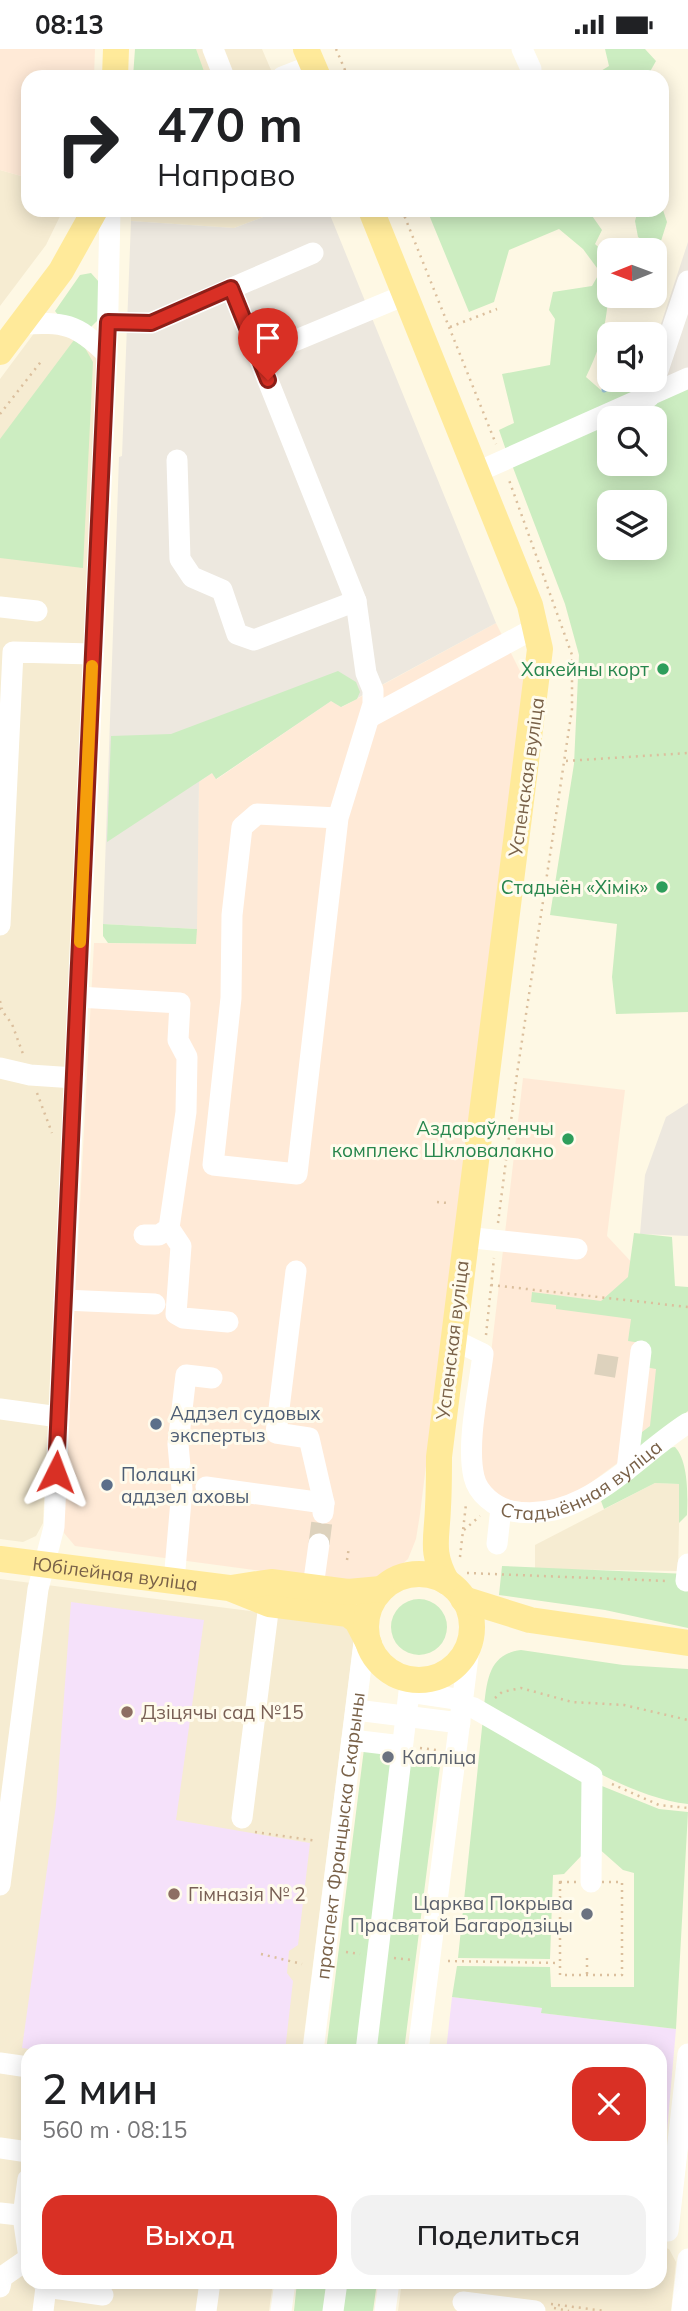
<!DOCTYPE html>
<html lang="ru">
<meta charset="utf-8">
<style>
body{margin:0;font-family:Mulish,sans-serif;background:#f2f2f2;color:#202124;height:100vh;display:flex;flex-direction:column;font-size:26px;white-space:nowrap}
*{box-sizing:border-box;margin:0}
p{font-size:23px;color:#757577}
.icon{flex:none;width:38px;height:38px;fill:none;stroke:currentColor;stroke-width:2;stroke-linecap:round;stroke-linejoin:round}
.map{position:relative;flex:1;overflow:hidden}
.panel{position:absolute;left:21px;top:1995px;width:646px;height:245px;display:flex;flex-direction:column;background:#fff;border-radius:21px;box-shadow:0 4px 18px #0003}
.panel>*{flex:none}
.banner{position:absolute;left:21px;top:21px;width:648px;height:147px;border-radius:21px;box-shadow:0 4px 18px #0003;background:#fff;color:#202124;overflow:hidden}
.needle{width:46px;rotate:269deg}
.buttons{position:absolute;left:597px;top:189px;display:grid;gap:14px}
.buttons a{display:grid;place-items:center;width:70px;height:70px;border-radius:14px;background:#fff;box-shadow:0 4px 18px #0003;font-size:35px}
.pin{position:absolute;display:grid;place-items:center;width:60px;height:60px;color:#fff;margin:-72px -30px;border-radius:50% 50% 50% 0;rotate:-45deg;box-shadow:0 0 7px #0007}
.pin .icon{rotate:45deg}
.me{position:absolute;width:77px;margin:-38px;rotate:3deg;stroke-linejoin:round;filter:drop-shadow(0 0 5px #0008)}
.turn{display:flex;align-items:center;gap:24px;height:147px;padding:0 21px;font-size:32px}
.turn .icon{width:91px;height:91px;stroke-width:2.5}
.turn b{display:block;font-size:49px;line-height:60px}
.round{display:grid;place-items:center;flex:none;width:74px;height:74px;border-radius:21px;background:#f2f2f2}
.headline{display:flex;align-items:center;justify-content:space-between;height:119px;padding:0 21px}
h1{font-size:42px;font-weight:600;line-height:52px}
.primary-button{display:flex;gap:14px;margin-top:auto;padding:14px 21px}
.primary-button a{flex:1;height:80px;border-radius:21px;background:#d93025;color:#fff;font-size:28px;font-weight:600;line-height:80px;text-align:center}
.primary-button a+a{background:#f2f2f2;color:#202124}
.status{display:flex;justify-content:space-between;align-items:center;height:49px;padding:0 35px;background:#fff;direction:ltr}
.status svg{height:19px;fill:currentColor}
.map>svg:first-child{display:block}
</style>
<div class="status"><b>08:13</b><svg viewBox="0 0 49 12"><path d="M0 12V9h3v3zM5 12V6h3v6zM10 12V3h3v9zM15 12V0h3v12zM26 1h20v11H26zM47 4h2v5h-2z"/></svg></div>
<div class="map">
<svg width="688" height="2262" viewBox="0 0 688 2262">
<rect width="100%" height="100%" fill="#fef8e4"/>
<path fill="#f6ecd2" d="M 190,0 L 262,0 L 274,28 L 201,28 Z
M 0,121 L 28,129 L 28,161 L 63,161 L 46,196 L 0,257 Z
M 131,161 L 282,161 L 234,179 L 131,172 Z
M 35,283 L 73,284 L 99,312 L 43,1474 L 36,1487 L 23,1493 L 0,1490 L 0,330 Z
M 655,1434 L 680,1435 L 678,1522 L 535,1520 L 535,1496 Z
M 0,1530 L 345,1574 L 354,1591 L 302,2002 L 28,2002 L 28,2233 L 273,2233 L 269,2262 L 0,2262 Z
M 660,2197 L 669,2200 L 676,2213 L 671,2262 L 398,2262 L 402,2233 L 660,2233 Z"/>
<path fill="#ffead7" d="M 0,0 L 95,0 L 94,28 L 28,28 L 28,129 L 0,121 Z
M 496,574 L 524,630 L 420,1465 L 416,1490 L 408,1510 L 387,1528 L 359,1535 L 75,1497 L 64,1484 L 63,1474 L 94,894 L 196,895 L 199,733 L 212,724 L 217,730 L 331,652 L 342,658 Z
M 523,1029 L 625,1041 L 607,1187 L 666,1250 L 688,1362 L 570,1449 L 540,1456 L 497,1449 L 481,1426 L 479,1408 Z"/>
<path fill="#ede8df" d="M 282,161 L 328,161 L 496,574 L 341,658 L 331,652 L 216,730 L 212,724 L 199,733 L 197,880 L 103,875 L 119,408 L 122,407 L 131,172 L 234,179 Z
M 688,193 L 688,322 L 654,331 L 655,293 Z
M 688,1054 L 688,1187 L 640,1185 L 645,1126 L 666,1068 Z"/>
<path fill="#f5e1fa" d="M 71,1553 L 204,1571 L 176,1771 L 310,1794 L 298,1896 L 289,1902 L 287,1924 L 293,1932 L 285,2002 L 43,2002 L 22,1999 L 56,1756 Z
M 452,1948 L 543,1959 L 542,1964 L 676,1980 L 662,2139 L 660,2138 L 660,2002 L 446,2002 Z"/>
<path fill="#ccedc1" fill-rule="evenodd" d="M 135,0 L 196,0 L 206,28 L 133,28 Z
M 605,0 L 645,0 L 656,12 L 647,28 L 591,28 L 609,17 Z
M 662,158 L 667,173 L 661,192 L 647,194 L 638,188 L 635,172 L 638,161 L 662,161 Z
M 427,161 L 588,161 L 602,181 L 595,195 L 609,208 C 609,257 608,283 586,328 L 603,343 L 642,331 L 635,347 L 507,404 L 499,381 L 514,374 L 502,325 L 550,316 L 555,270 L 549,261 L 553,243 L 592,237 L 600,223 L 583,200 L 559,180 L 509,201 L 494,253 L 469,263 Z
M 91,224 L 99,233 L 98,271 L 90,279 L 58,266 L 55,262 L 80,226 Z
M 74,291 L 85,299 L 93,313 L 83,519 L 0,509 L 0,390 Z
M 688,338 L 688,963 L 616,965 L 612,928 L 617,875 L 550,866 L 574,715 L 579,606 L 565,555 L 512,416 L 609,373 L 609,415 L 654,415 L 654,369 L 618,369 ZM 609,453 L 654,453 L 654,499 L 609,499 Z
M 338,622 L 356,633 L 360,643 L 357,650 L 341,658 L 331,652 L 216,730 L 212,724 L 107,793 L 111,687 L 171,685 Z
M 103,875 L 197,880 L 196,895 L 108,894 L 103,887 Z
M 634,1184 L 672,1188 L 675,1237 L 688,1238 L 688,1362 L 636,1403 L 638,1386 L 650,1377 L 656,1320 L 645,1318 L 648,1295 L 628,1292 L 631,1270 L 556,1260 L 556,1256 L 531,1253 L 532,1243 L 601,1252 L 628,1228 Z
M 675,1398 C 688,1412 688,1444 687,1466 L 679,1474 L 679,1435 L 655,1434 L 604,1460 L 601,1452 L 667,1399 Z
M 502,1517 L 688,1525 L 688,1579 L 605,1561 L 499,1546 Z
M391 1578a28 28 0 1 1 56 0a28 28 0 1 1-56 0Z
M 521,1601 L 623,1616 L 688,1620 L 688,1755 C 623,1748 542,1691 484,1658 C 487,1631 489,1605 521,1601 Z
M 483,1669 L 587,1735 L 583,1805 L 564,1825 L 553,1826 L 550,1910 L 458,1909 Z
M 364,1700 L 441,1709 L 404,2002 L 326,2002 Z
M 597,1735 L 659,1760 L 688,1763 L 676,1980 L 541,1964 L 542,1959 L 452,1948 L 457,1917 L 550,1918 L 551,1938 L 634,1938 L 634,1824 L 623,1821 L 597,1798 Z
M 297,2233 L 377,2233 L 373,2262 L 294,2262 Z"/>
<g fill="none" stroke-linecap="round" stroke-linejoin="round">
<path stroke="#9dc7dc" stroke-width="5" d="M 604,341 L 622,331"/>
<path stroke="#ddd2bd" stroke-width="21" stroke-dasharray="21 10" stroke-linecap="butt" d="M 596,1315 L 620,1319
M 319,1495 L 323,1464"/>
<path stroke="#dbbf9d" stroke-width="2.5" stroke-dasharray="2 5" stroke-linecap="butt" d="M 336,0 L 348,28
M 402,161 L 496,395
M 450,278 L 497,260
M 0,365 L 43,310
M 566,712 L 688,704
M 0,952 L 2,960
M 0,959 L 12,975 L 23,1005
M 37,1044 L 52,1084
M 437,1153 L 448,1154
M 498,1174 L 517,1025 L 572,660 L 572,606 L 509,431
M 491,1236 L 688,1258
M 486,1286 L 494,1209
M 464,1481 L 480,1467
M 460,1508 L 466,1455
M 347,1511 L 349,1498
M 467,1524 L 667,1532
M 495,1649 L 502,1643 L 521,1639 L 572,1653 L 624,1656 L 688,1671
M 420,1699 L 437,1701
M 612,1735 L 659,1756 L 688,1759
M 255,1783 L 317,1792
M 560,1833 L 622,1833 L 622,1926 L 560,1926 Z
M 346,1903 L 360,1905
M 261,1905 L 302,1915
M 394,1909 L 412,1911
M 587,1909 L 587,1926
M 448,1912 L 560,1914
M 551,2255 L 605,2262
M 554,2259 L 569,2262"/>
<g stroke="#fff" stroke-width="21">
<path d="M 213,0 L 224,28"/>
<path d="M 522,0 L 531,20 L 529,28"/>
<path d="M 282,28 L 313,16"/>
<path d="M 231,239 L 356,552 L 366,624 L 373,641 L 373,655 L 338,769 L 297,1125 L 213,1116 L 231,949 L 232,866 L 242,778 L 257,765 L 338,769"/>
<path d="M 108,273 L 151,274 L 313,204"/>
<path d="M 21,275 C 64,273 76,274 107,305"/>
<path d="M 258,307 L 405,246"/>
<path d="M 649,348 L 688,232"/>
<path d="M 177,411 L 180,510 L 192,528 L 222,541 L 237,585 L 254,591 L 356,552"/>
<path d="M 475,424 L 688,329"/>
<path d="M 0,558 L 37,562"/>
<path d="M 370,668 L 537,578"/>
<path d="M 0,876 L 13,603 L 93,605"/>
<path d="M 78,948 L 180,954 L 178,991 L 187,1008 L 186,1063 L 169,1179 L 159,1186 L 144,1186"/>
<path d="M 0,1019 L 30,1026 L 75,1029"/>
<path d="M 169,1179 L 181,1197 L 176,1265 L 183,1269 L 228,1273"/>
<path d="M 465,1188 L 577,1200"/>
<path d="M 296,1222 L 276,1384 L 309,1389 L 324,1454 L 323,1464"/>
<path d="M 64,1251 L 155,1255"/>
<path id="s1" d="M 452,1290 L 483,1305 C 479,1340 466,1394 474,1428 C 478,1445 495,1458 511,1462 C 583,1476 634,1408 688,1374"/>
<path d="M 0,1360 L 59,1368"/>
<path d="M 627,1421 L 641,1302"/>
<path d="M 206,1438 L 324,1454"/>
<path d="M 497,1495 L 501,1459"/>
<path d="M 174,1532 L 182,1440 L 178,1395 L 186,1326 L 212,1329"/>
<path d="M 686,1532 L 688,1515"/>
<path d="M 313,1538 L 319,1495"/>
<path d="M 462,1656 L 474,1659 L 592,1727 L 591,1833"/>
<path d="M 356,1661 L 460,1674"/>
<path d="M 352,1691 L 402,1697"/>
<path d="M 242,1769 L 269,1555"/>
<path d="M 0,1836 L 38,1540 L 54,1478 L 107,305 L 110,161"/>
<path id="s2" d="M 313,2002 L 366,1577"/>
<path d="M 366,2002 L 409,1643 L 463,1651"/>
<path d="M 418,2002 L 471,1584"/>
<path d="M 0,2014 L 28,2018"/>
<path d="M 0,2099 L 28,2103"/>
<path d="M 28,2130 L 23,2167 L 28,2202"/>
<path d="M 0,2164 L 28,2167"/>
<path d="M 668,2182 L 688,2005"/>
<path d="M 0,2238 L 2,2228 L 28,2210"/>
<path d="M 46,2238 L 103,2246"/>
<path d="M 463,2253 L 535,2262"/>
<path d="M 43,2262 L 46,2238 L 43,2233"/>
<path d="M 206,2262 L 210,2233"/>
<path d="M 281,2262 L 285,2233"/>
<path d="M 333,2262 L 337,2233"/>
<path d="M 385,2262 L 389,2233"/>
<path d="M 682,2262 L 688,2210"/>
</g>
<g stroke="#ffea9a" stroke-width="26">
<path d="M 306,0 L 318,28"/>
<path d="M 115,28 L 116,0"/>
<path d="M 371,161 L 530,556 L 540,600 L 439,1408 C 439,1424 439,1441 438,1458 C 437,1490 430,1503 447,1533"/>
<path d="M 0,303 L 61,222 L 95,161"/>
<path id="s3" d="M 0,1510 L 229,1539 L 269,1555 L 348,1565 L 357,1572 L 369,1595"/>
<circle cx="419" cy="1578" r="53"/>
<path d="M 231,1539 L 271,1533 L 348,1543 L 381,1540"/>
<path d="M 463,1550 L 530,1571 L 688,1594"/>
</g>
</g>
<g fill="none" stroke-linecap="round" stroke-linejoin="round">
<defs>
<path id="route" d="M 56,1423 L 108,273 L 151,274 L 231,239 L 268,331"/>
</defs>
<use href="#route" stroke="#8d1f18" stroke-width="18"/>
<use href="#route" stroke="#d93025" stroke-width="12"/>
<path stroke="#f59e0b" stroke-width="12" d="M 80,893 L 92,617"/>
</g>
<g fill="#2e9e5b" stroke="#fffbec" stroke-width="2.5">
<circle cx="663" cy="620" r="7"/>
<circle cx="662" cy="838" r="7"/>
<circle cx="568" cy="1090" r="7"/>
</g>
<g fill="#5c6f8a" stroke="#fffbec" stroke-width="2.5">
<circle cx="156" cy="1375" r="7"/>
<circle cx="107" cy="1436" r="7"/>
</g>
<g fill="#8d6e63" stroke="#fffbec" stroke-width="2.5">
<circle cx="127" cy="1663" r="7"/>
<circle cx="174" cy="1845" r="7"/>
</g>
<g fill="#6b7280" stroke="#fffbec" stroke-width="2.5">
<circle cx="388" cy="1708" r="7"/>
<circle cx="587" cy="1865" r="7"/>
</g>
<g text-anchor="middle" stroke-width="6" stroke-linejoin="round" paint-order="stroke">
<g font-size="19" fill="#27864d" stroke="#fffbec" text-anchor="end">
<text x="649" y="627">Хакейны корт</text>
<text x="648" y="845">Стадыён «Хімік»</text>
<text x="554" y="1086">Аздараўленчы<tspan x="554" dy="22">комплекс Шкловалакно</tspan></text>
</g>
<g font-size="19" fill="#796148" stroke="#fffbec">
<text transform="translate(526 728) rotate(-82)" y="7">Успенская вуліца</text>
<text transform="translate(452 1291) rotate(-83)" y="7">Успенская вуліца</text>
<text dy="7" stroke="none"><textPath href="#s1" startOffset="290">Стадыённая вуліца</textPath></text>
<text dy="7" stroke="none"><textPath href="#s3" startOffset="116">Юбілейная вуліца</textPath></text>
<text dy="7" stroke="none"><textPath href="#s2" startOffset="217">праспект Францыска Скарыны</textPath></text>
</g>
<g font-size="19" fill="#4e5e75" stroke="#fffbec" text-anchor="start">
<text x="170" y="1371">Аддзел судовых<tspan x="170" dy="22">экспертыз</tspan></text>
<text x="121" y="1432">Полацкі<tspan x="121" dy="22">аддзел аховы</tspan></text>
</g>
<g font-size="19" fill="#785e54" stroke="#fffbec" text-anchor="start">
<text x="141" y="1670">Дзіцячы сад №15</text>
<text x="188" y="1852">Гімназія № 2</text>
</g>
<g font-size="19" fill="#5b616d" stroke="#fffbec" text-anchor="start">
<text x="402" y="1715">Капліца</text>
<text x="573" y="1861" text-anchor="end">Царква Покрыва<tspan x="573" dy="22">Прасвятой Багародзіцы</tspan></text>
</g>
</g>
</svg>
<div class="buttons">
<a><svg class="needle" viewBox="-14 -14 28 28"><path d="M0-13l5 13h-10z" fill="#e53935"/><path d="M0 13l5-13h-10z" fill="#757577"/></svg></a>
<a><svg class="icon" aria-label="sound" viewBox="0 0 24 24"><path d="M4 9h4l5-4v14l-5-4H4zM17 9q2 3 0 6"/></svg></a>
<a><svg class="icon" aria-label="search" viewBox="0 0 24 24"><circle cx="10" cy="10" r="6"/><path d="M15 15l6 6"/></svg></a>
<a><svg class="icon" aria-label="layers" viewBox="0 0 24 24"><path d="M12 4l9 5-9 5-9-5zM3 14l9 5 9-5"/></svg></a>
</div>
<div class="pin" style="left:268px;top:331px;background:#d93025"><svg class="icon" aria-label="arrive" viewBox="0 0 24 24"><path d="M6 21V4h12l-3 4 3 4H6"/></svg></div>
<svg class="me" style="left:56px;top:1423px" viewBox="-20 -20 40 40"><path d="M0-17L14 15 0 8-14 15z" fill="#d93025" stroke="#fff" stroke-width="4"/></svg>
<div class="banner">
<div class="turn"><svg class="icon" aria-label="right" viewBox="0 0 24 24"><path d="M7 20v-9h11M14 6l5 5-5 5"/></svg><div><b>470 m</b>Направо</div></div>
</div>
<section class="panel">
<div class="headline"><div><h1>2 мин</h1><p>560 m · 08:15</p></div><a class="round" style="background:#d93025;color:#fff"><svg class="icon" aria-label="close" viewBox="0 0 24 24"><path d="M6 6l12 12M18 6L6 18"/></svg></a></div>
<div class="primary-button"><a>Выход</a><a>Поделиться</a></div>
</section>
</div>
